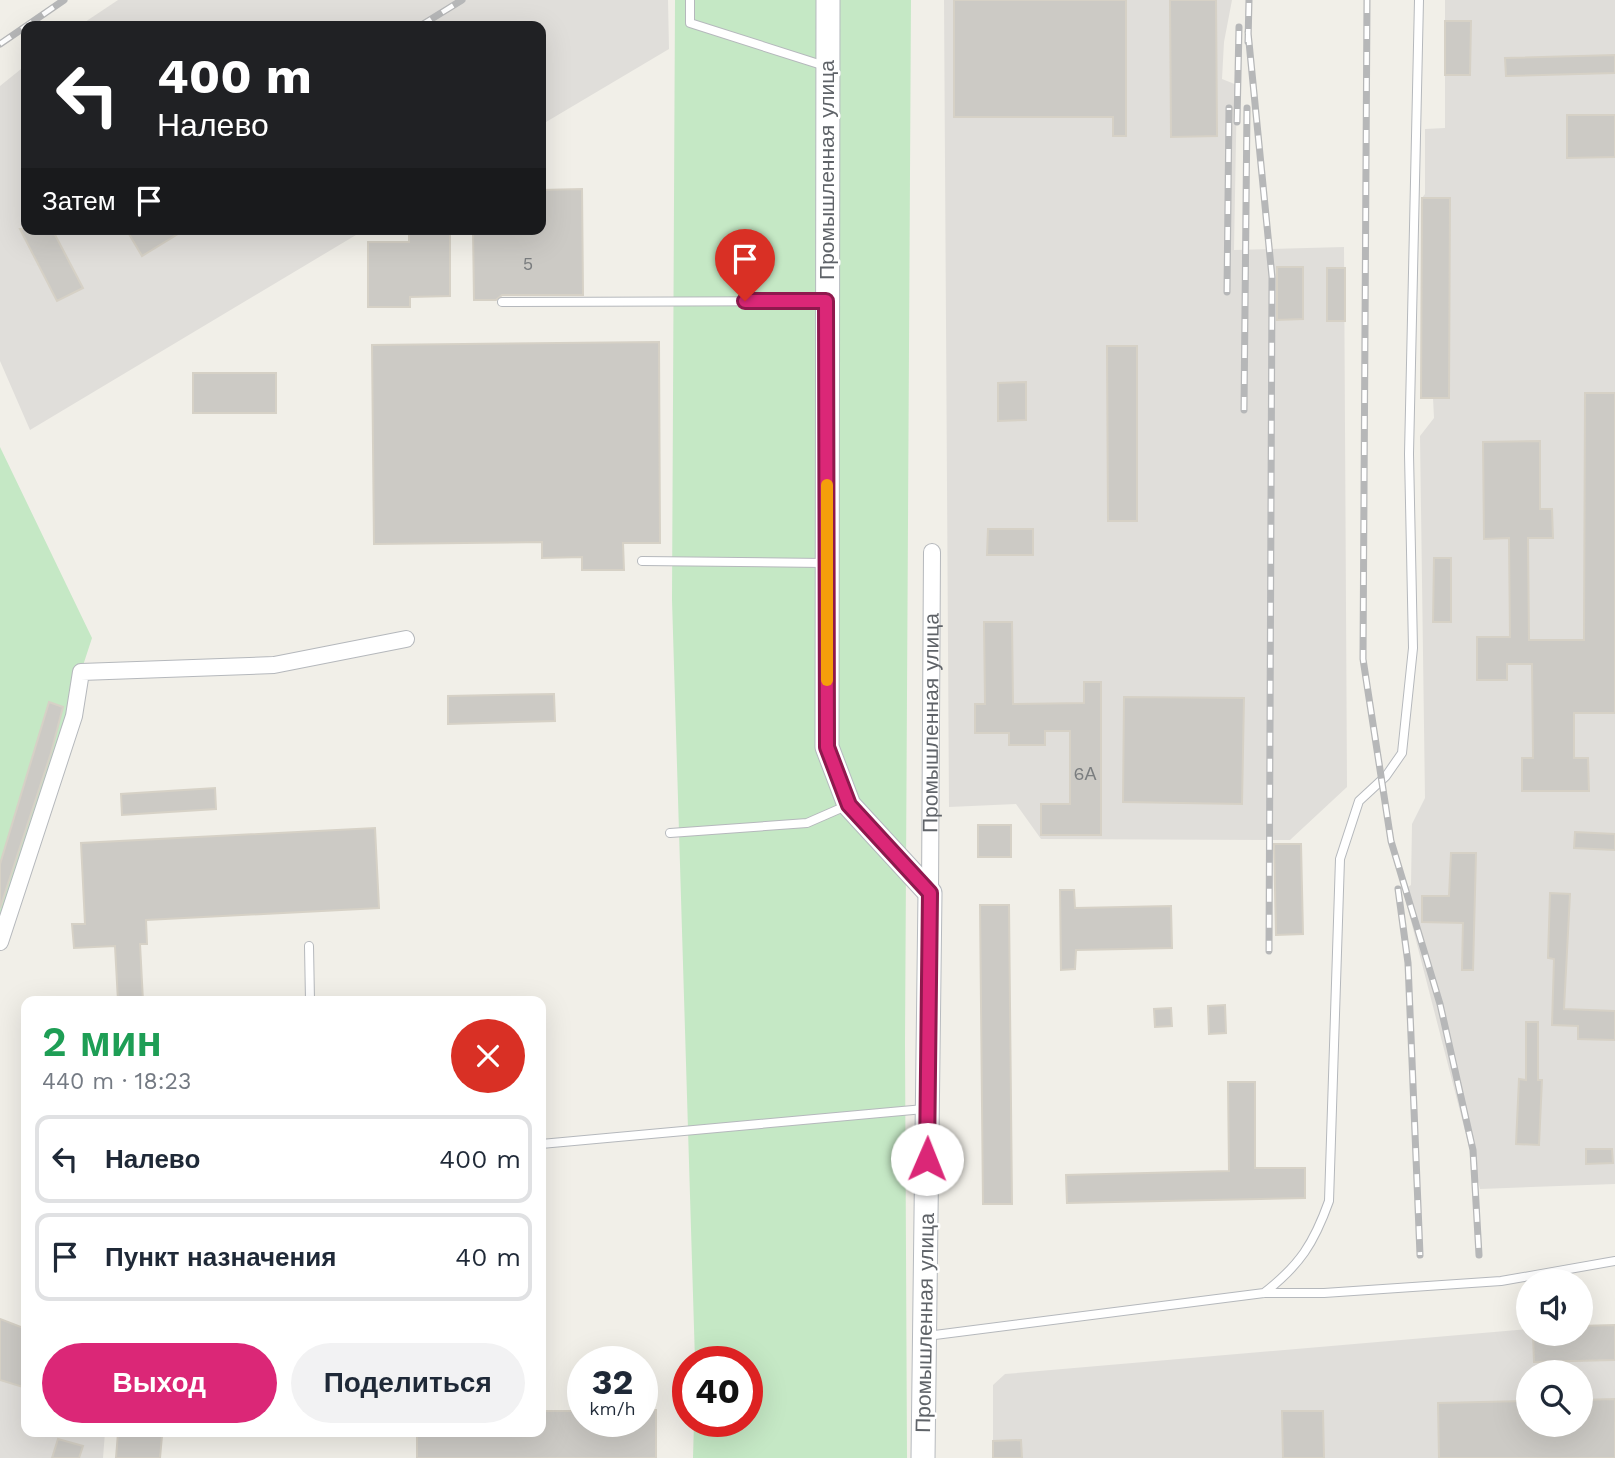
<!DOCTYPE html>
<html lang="ru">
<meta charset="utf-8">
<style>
body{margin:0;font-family:"Work Sans",sans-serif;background:#f2f2f3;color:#1f2937;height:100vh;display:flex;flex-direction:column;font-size:26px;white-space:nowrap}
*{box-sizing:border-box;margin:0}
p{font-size:23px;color:#747a83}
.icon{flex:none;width:38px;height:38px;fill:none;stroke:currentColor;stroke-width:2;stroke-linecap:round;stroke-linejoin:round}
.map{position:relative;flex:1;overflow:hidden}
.sheet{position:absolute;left:21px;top:996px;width:525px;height:441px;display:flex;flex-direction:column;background:#fff;border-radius:14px;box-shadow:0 7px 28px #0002}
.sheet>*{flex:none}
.top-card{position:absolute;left:21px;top:21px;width:525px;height:214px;border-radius:14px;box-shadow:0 7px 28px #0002;background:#202124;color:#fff;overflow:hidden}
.tools{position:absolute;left:1516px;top:1269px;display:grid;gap:14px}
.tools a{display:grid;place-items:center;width:77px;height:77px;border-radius:50%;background:#fff;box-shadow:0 7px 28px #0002;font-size:35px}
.speed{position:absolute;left:567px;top:1346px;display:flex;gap:14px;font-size:35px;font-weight:700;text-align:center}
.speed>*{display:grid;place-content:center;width:91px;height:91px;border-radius:50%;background:#fff;box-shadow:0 7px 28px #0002;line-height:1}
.speed small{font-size:18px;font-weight:400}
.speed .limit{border:10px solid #d22;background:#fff;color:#111}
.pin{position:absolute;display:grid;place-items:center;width:60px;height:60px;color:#fff;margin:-72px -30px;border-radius:50% 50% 50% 0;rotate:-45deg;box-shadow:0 0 7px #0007}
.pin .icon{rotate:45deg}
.me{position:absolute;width:77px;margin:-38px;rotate:1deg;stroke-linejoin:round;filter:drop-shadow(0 0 5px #0008)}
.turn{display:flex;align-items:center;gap:24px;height:147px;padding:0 21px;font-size:32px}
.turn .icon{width:91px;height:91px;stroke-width:2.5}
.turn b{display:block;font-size:49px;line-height:60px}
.then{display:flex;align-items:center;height:66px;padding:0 21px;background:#0003;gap:14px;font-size:26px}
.round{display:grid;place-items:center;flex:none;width:74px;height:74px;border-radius:37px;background:#f2f2f3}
.headline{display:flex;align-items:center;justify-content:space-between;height:119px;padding:0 21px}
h1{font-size:42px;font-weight:600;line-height:52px;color:#1e9e55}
.button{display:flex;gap:14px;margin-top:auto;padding:14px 21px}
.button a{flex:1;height:80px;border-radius:42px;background:#db2777;color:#fff;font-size:28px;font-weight:600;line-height:80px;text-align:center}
.button a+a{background:#f2f2f3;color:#1f2937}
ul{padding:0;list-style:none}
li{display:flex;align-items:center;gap:21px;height:88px;margin:0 14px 10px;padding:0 7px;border:4px solid #e0e1e3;border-radius:14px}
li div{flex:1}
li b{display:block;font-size:26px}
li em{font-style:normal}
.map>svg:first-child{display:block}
</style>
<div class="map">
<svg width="1615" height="1458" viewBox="0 0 1615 1458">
<rect width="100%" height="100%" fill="#f1efe8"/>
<path fill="#e0deda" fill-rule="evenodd" d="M 118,0 L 668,0 L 669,49 L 541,125 L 541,26 L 79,26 Z
M 944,0 L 1232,0 L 1224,42 L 1222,79 L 1237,85 L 1234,250 L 1344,247 L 1347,787 L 1290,840 L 1041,839 L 1016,804 L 949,807 Z
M 1445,0 L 1615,0 L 1615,1184 L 1480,1189 L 1403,890 L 1411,885 L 1412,824 L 1425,798 L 1420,436 L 1434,418 L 1433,398 L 1421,398 L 1422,198 L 1425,194 L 1425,129 L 1445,128 Z
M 26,65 L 26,229 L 366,229 L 30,430 L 0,361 L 0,86 Z
M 1615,1325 L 1615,1458 L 993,1458 L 993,1385 L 1005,1374 L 1528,1329 L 1528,1334 L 1580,1334 ZM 1528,1372 L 1580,1372 L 1580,1424 L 1528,1424 Z
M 0,1380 L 26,1388 L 26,1432 L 105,1432 L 103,1458 L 0,1458 Z"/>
<path fill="#c5e8c5" d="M 675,0 L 911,0 L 905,1044 L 907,1458 L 693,1458 L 694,1421 L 747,1421 L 747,1362 L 695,1361 L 672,600 Z
M 0,447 L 92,638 L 0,919 Z"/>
<path fill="#cccac5" stroke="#d6d1c6" stroke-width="2" d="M 954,0 L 1126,0 L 1126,136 L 1113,136 L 1113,117 L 954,117 Z
M 1170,0 L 1216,0 L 1217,136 L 1171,137 Z
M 1445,21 L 1471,21 L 1470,75 L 1445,75 Z
M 1615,55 L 1615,73 L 1506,76 L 1505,58 Z
M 1567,115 L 1615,115 L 1615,157 L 1567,158 Z
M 582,189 L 583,295 L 502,295 L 496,300 L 474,300 L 473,229 L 541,229 L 541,190 Z
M 1422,198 L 1450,198 L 1449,398 L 1421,398 Z
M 20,229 L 52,229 L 83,288 L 57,301 Z
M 126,229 L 186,229 L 142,256 Z
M 409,229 L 450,229 L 450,296 L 410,297 L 410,307 L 368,307 L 368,242 L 409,242 Z
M 1277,267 L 1303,267 L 1303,319 L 1277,320 Z
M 1327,268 L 1345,268 L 1345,321 L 1327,321 Z
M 659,342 L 660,543 L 623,543 L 624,570 L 582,570 L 582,557 L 542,558 L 542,542 L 374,544 L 372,345 Z
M 1107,346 L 1137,346 L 1137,521 L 1108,521 Z
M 193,373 L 276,373 L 276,413 L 193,413 Z
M 1026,382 L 1026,420 L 998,421 L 998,383 Z
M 1585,393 L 1615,393 L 1615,713 L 1574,713 L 1574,758 L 1588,758 L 1589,791 L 1522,791 L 1522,758 L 1533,758 L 1532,664 L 1507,664 L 1507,680 L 1477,680 L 1477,637 L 1510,637 L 1509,538 L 1484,539 L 1483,442 L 1540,441 L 1540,509 L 1552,509 L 1553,538 L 1528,538 L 1529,640 L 1584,640 Z
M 988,529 L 1033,529 L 1033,555 L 987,555 Z
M 1434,558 L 1451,558 L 1451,622 L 1433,622 Z
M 984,622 L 1012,622 L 1013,704 L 1084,703 L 1084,682 L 1101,682 L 1101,835 L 1041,835 L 1041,804 L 1070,804 L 1070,731 L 1045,731 L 1045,745 L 1009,745 L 1009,733 L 975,733 L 975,704 L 985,704 Z
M 554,694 L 555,721 L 448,724 L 448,696 Z
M 1124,697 L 1244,698 L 1242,804 L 1123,802 Z
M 49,702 L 63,707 L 51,753 L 0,908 L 0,864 Z
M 215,788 L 216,809 L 122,815 L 121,794 Z
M 978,825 L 1011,825 L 1011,857 L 978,857 Z
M 375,828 L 379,908 L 146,920 L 147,944 L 140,944 L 143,1001 L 118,1001 L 115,946 L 74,948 L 72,924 L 85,924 L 81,843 Z
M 1575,832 L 1615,834 L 1615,850 L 1574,848 Z
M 1274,844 L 1301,844 L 1303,934 L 1276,935 Z
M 1451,853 L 1476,853 L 1473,970 L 1462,970 L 1463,923 L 1422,922 L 1422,896 L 1449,896 Z
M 1060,890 L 1074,890 L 1075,908 L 1171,906 L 1172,948 L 1076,950 L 1075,969 L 1061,970 Z
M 1550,893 L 1570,894 L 1564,1009 L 1615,1011 L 1615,1040 L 1578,1039 L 1578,1026 L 1552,1025 L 1554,959 L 1548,958 Z
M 980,905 L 1009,905 L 1012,1204 L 983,1204 Z
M 1225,1005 L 1226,1033 L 1209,1034 L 1208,1006 Z
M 1171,1008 L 1172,1026 L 1155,1027 L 1154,1009 Z
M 1526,1022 L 1538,1022 L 1538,1080 L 1542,1080 L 1539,1145 L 1516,1144 L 1519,1079 L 1526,1080 Z
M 1228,1082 L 1255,1082 L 1255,1168 L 1305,1168 L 1305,1198 L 1067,1203 L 1066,1175 L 1229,1171 Z
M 1586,1149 L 1612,1149 L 1613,1163 L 1586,1164 Z
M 0,1319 L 26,1329 L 26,1388 L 0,1380 Z
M 1615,1325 L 1615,1360 L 1534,1362 L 1533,1334 L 1580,1334 L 1580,1326 Z
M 1615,1399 L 1615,1458 L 1439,1458 L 1438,1403 L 1528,1401 L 1528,1424 L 1580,1424 L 1580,1400 Z
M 642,1410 L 656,1410 L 656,1458 L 417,1458 L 417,1432 L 541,1432 L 541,1411 L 583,1411 L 583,1421 L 642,1421 Z
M 1282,1411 L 1323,1411 L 1324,1458 L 1283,1458 Z
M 118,1433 L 162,1436 L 160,1458 L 116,1458 Z
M 58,1439 L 83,1446 L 79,1458 L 52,1458 Z
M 1021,1440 L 1022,1458 L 993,1458 L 993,1441 Z"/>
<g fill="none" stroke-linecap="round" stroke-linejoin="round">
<defs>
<path id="lane" d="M 690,0 L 690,23 L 825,66
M 502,302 L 826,301
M 642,561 L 824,563
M 670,833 L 807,823 L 846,806
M 309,946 L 310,1001
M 541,1144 L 924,1109
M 1264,1293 C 1300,1265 1314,1243 1329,1201 L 1340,859 L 1359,801 L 1386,776 L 1402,753 L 1413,648 L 1409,454 L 1419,0
M 927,1336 L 1264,1293 L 1324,1293 L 1501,1281 L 1615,1261"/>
<g id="street">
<path id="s1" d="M 930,893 L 932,552"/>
<path d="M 0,942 L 74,716 L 81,672 L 274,665 L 406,639"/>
</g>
<path id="secondary" d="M 828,0 L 827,747 L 849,805 L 930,893 L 923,1458"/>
</defs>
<use href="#lane" stroke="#b5b8bc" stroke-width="10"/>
<use href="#street" stroke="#b5b8bc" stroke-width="18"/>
<use href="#secondary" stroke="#b6babf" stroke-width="25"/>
<use href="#lane" stroke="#fff" stroke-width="8"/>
<use href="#street" stroke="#fff" stroke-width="16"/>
<use href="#secondary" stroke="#fff" stroke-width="23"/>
<defs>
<path id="rail" d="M 1367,0 L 1363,659 L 1391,841 L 1440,1004 L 1473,1150 L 1479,1255
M 420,26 L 462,0
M 1248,32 L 1272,277 L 1269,951
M 1248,42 L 1249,0
M 0,44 L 64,0
M 1237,122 L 1239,27
M 1227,292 L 1229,108
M 1244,410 L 1247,108
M 1398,889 L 1408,963 L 1420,1255"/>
</defs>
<use href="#rail" stroke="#b6b7b8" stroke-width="7"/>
<use href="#rail" stroke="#fff" stroke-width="4.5" stroke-dasharray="13" stroke-linecap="butt"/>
</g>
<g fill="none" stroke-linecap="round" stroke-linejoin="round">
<defs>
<path id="route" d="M 745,301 L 826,301 L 827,747 L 849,805 L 930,893 L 927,1159"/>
</defs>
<use href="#route" stroke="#8e194d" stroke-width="18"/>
<use href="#route" stroke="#db2777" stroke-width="12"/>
<path stroke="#f59e0b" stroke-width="12" d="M 827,485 L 827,680"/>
</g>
<g text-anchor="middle" stroke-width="5" stroke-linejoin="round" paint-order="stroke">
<g font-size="18" fill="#7a7d7f">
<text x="528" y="270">5</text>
<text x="1085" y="780">6А</text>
</g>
<g font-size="21" fill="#5f6368" stroke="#fff">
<text transform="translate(827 170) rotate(-90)" y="7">Промышленная улица</text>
<text dy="7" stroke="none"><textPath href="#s1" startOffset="170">Промышленная улица</textPath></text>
<text transform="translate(925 1323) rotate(-89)" y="7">Промышленная улица</text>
</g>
</g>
</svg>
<div class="tools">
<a><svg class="icon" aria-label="sound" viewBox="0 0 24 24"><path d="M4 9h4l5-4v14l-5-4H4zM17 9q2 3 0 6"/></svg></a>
<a><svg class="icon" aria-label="search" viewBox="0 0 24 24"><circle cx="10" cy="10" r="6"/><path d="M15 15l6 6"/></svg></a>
</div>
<div class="speed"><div>32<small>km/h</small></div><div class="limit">40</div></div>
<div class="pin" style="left:745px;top:301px;background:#d93025"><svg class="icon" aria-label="arrive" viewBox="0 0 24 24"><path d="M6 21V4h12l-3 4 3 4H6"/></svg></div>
<svg class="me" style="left:927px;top:1159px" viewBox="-20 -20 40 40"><circle r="19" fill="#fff"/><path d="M0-13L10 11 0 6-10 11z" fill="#db2777"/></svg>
<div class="top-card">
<div class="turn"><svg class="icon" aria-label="left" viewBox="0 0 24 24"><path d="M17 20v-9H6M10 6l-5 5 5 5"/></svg><div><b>400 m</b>Налево</div></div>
<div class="then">Затем<svg class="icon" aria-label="arrive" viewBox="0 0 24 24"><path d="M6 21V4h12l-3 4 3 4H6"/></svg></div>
</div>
<section class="sheet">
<div class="headline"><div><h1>2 мин</h1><p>440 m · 18:23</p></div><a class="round" style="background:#d93025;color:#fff"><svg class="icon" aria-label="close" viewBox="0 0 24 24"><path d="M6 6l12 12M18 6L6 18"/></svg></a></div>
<ul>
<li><svg class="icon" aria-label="left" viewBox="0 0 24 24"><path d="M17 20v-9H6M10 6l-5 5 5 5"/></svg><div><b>Налево</b></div><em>400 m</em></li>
<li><svg class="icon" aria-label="arrive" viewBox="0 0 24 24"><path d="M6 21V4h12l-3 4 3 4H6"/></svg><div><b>Пункт назначения</b></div><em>40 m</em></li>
</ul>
<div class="button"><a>Выход</a><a>Поделиться</a></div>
</section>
</div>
